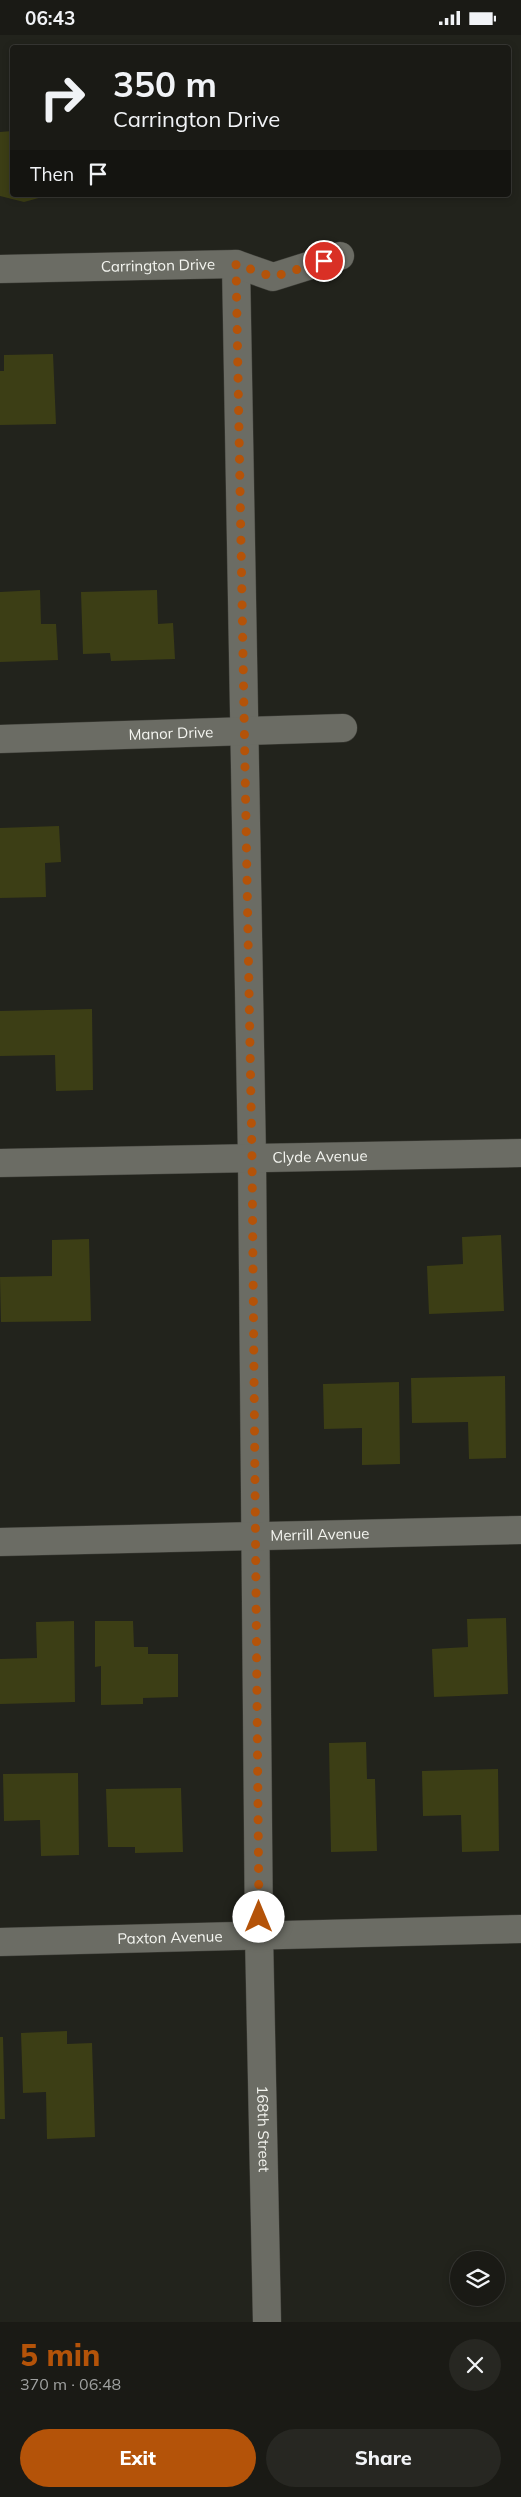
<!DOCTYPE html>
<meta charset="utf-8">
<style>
body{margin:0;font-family:Mulish,sans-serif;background:#272722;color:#f1f3f6;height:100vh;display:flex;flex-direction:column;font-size:19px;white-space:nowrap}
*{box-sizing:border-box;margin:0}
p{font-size:16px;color:#9fa1a0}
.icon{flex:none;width:28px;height:28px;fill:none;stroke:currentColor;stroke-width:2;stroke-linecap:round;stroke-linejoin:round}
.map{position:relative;height:2287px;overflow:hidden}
.details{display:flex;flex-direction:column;background:#1a1a15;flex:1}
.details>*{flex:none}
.banner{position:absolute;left:10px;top:10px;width:501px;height:152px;border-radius:5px;box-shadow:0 2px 8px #0003,0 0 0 1px #383834;background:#1a1a15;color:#f1f3f6;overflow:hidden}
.fabs{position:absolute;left:450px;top:2216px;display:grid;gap:10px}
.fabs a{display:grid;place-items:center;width:55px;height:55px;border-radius:50%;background:#1a1a15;box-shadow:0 2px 8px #0003,0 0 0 1px #383834;font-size:25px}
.pin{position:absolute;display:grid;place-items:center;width:42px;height:42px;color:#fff;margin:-21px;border:2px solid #fff;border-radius:50%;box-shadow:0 1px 5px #0007}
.me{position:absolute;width:55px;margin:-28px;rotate:0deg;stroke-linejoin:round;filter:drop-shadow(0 0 4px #0008)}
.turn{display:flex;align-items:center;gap:18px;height:105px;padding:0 20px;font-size:22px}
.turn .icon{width:65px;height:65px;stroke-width:2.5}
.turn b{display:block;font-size:35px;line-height:42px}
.then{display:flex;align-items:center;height:48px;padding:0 20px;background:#0003;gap:10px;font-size:19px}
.round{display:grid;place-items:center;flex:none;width:52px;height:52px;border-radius:26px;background:#272722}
.head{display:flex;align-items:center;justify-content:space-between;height:85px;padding:0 20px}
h1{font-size:30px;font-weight:800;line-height:38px;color:#b45309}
.action{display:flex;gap:10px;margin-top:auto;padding:10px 20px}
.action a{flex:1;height:58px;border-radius:30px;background:#b45309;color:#fff;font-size:20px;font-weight:800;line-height:58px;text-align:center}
.action a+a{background:#272722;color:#f1f3f6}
.status{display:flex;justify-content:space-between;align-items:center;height:35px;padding:0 25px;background:#1a1a15;direction:ltr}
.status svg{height:14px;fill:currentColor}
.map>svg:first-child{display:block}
</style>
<div class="status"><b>06:43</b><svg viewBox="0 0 49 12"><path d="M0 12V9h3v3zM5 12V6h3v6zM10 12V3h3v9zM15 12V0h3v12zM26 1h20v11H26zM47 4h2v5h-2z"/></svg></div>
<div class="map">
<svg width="521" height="2287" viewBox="0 0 521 2287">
<rect width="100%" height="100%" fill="#22231c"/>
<path fill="#3c3e15" d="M 12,96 L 12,160 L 46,161 L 24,167 L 0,161 L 0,97 Z
M 126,160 L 145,160 L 145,161 L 136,163 Z
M 53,319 L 56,389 L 0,390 L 0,336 L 4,336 L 4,320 Z
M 40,555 L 41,589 L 56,589 L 58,625 L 0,627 L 0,557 Z
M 157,555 L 158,589 L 173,588 L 175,624 L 111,626 L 110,618 L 83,619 L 81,557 Z
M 59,791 L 61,827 L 45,828 L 46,862 L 0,863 L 0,793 Z
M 92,974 L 93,1055 L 56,1056 L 55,1020 L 0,1021 L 0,976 Z
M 501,1200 L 504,1276 L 429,1279 L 427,1231 L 463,1229 L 462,1202 Z
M 89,1204 L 91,1286 L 1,1287 L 0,1242 L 52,1241 L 52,1205 Z
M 505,1341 L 506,1423 L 469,1424 L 468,1387 L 412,1388 L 411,1343 Z
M 399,1347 L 400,1429 L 362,1430 L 362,1393 L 324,1394 L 323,1349 Z
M 506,1583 L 508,1659 L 434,1662 L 432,1614 L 468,1612 L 467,1584 Z
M 74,1586 L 75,1667 L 0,1669 L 0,1624 L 37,1623 L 36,1587 Z
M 95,1586 L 133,1586 L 134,1612 L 148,1612 L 148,1619 L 178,1619 L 178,1662 L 143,1663 L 143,1669 L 101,1670 L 101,1631 L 95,1632 Z
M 366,1707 L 367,1744 L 375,1744 L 377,1816 L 331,1817 L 329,1708 Z
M 498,1734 L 499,1816 L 462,1817 L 461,1780 L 423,1781 L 422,1736 Z
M 78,1738 L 79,1820 L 41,1821 L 40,1785 L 4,1786 L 3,1739 Z
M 181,1753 L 183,1817 L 135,1818 L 135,1812 L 108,1812 L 106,1754 Z
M 67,1996 L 67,2009 L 92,2008 L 95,2102 L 47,2104 L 46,2057 L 23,2058 L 21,1998 Z
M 0,2002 L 3,2002 L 5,2084 L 0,2084 Z"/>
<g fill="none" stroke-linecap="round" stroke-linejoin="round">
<defs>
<g id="minor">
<path id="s1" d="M 236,229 L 252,1123 L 259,1900 L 267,2287"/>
<path id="s2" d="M 0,234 L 236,229 L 273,242 L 340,221"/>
<path id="s3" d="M 0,704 L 343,693"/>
<path id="s4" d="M 0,1128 L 521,1118"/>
<path id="s5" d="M 0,1507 L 521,1495"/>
<path id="s6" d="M 0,1907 L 521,1894"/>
</g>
</defs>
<use href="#minor" stroke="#3f3f39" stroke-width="29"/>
<use href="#minor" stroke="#6b6c64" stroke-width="28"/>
</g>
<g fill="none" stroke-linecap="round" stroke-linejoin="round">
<path stroke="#b45309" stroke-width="9" stroke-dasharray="0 16.2" d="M 259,1882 L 252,1123 L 236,229 L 273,242 L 324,226"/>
</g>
<g text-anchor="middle" stroke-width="5" stroke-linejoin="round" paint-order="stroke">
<g font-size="15" fill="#f4f5f0" stroke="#0b0c09">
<text dy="5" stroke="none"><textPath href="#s2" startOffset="158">Carrington Drive</textPath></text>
<text dy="5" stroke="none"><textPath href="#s3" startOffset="171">Manor Drive</textPath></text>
<text dy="5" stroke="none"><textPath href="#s4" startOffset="320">Clyde Avenue</textPath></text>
<text dy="5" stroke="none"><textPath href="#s5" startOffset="320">Merrill Avenue</textPath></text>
<text dy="5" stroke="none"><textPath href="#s6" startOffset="170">Paxton Avenue</textPath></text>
<text dy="5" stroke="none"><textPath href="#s1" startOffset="1865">168th Street</textPath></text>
</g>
</g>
</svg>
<div class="fabs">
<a><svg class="icon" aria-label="layers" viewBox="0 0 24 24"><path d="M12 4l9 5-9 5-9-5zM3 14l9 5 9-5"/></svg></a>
</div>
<div class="pin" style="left:324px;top:226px;background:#d93025"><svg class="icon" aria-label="arrive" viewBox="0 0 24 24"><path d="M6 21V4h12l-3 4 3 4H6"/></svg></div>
<svg class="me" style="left:259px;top:1882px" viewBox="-20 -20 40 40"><circle r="19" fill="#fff"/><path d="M0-13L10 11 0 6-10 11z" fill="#b45309"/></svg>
<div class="banner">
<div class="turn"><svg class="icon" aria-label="right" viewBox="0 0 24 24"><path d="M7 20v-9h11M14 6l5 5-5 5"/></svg><div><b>350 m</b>Carrington Drive</div></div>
<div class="then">Then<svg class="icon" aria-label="arrive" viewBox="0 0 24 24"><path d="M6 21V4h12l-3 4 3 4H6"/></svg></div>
</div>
</div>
<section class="details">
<div class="head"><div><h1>5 min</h1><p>370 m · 06:48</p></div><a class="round"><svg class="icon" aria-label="close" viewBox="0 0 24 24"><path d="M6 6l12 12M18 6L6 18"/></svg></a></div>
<div class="action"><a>Exit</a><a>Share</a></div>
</section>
